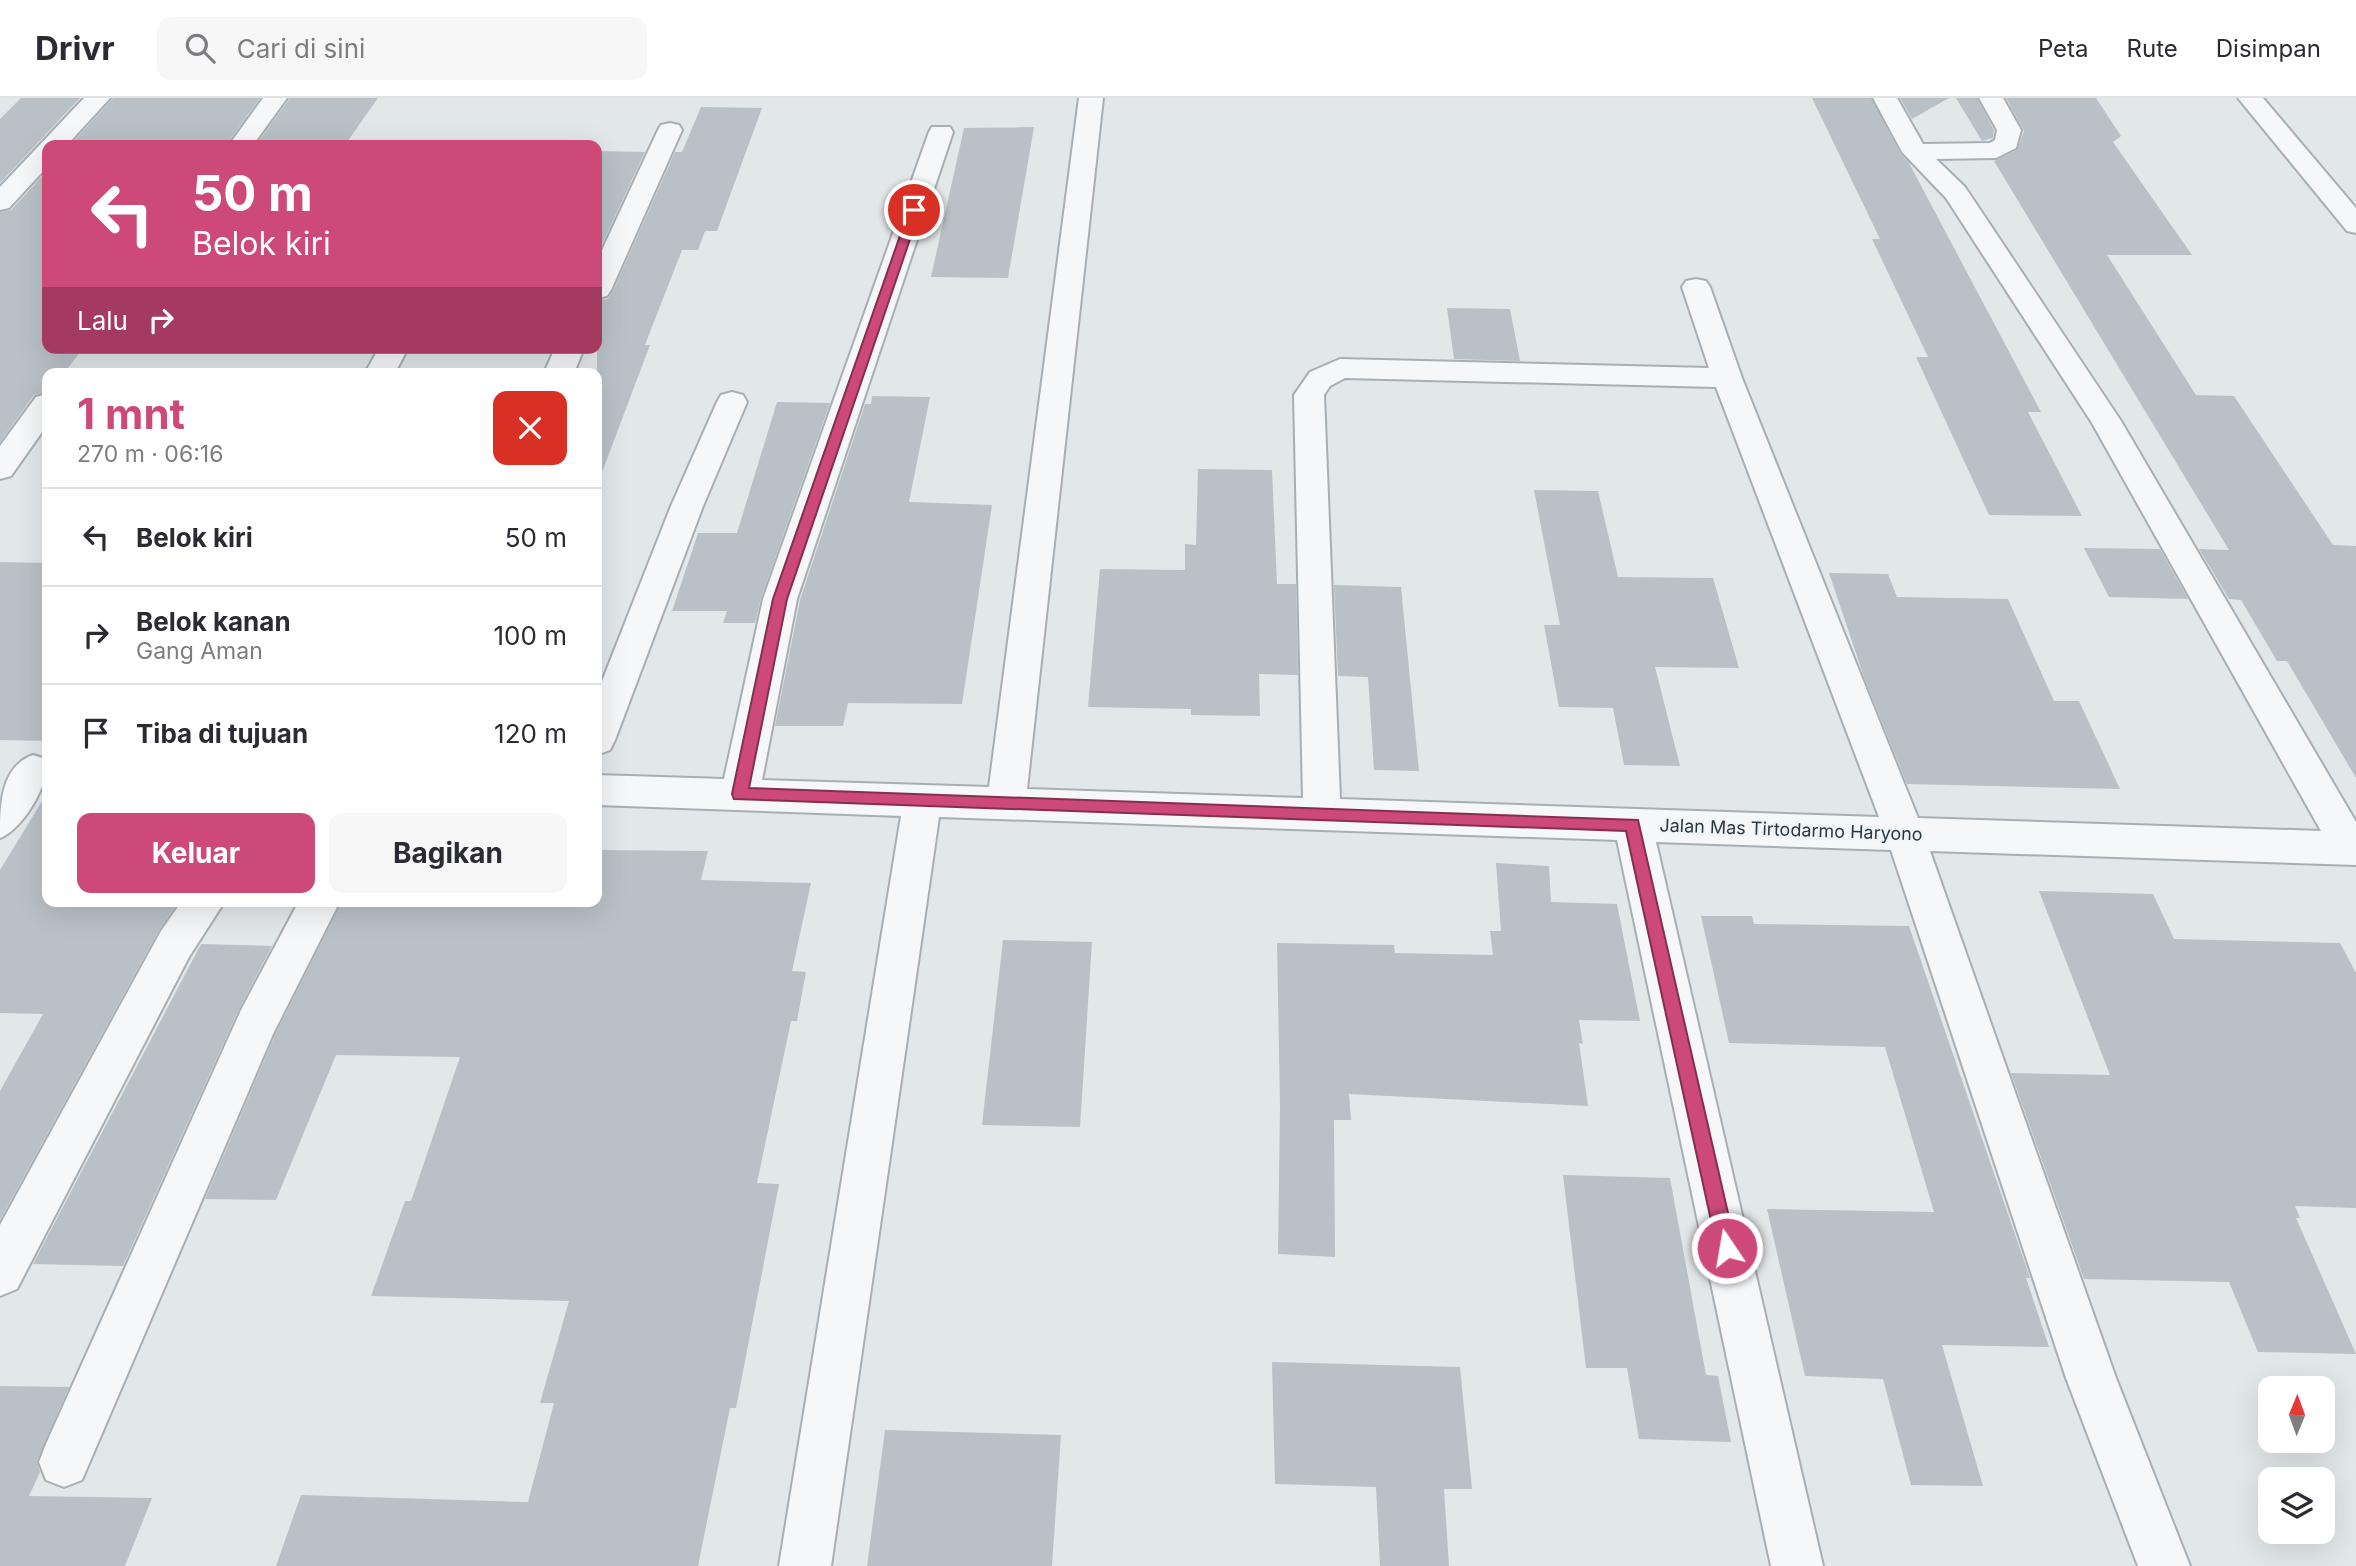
<!DOCTYPE html>
<html lang="id">
<meta charset="utf-8">
<style>
body{margin:0;font-family:Inter,sans-serif;background:#f7f7f7;color:#2b2b33;height:100vh;display:flex;flex-direction:column;font-size:26px;white-space:nowrap}
*{box-sizing:border-box;margin:0}
p{font-size:23px;color:#7c7c81}
.icon{flex:none;width:38px;height:38px;fill:none;stroke:currentColor;stroke-width:2;stroke-linecap:round;stroke-linejoin:round}
.map{position:relative;flex:1;overflow:hidden}
.drawer{position:absolute;left:42px;top:270px;width:560px;height:539px;display:flex;flex-direction:column;background:#fff;border-radius:14px;box-shadow:0 7px 28px #0002}
.drawer>*{flex:none}
.banner{position:absolute;left:42px;top:42px;width:560px;height:214px;border-radius:14px;box-shadow:0 7px 28px #0002;background:#cd4978;color:#fff;overflow:hidden}
.needle{width:46px;rotate:1deg}
.fabs{position:absolute;left:2258px;top:1278px;display:grid;gap:14px}
.fabs a{display:grid;place-items:center;width:77px;height:77px;border-radius:14px;background:#fff;box-shadow:0 7px 28px #0002;font-size:35px}
.pin{position:absolute;display:grid;place-items:center;width:60px;height:60px;color:#fff;margin:-30px;border:4px solid #fff;border-radius:50%;box-shadow:0 2px 7px #0007}
.me{position:absolute;width:77px;margin:-38px;rotate:348deg;stroke-linejoin:round;filter:drop-shadow(0 0 5px #0008)}
.turn{display:flex;align-items:center;gap:24px;height:147px;padding:0 35px;font-size:32px}
.turn .icon{width:91px;height:91px;stroke-width:2.5}
.turn b{display:block;font-size:49px;line-height:60px}
.then{display:flex;align-items:center;height:66px;padding:0 35px;background:#0003;gap:14px;font-size:26px}
.round{display:grid;place-items:center;flex:none;width:74px;height:74px;border-radius:14px;background:#f7f7f7}
.head{display:flex;align-items:center;justify-content:space-between;height:119px;padding:0 35px}
h1{font-size:42px;font-weight:700;line-height:52px;color:#cd4978}
.cta{display:flex;gap:14px;margin-top:auto;padding:14px 35px}
.cta a{flex:1;height:80px;border-radius:14px;background:#cd4978;color:#fff;font-size:28px;font-weight:700;line-height:80px;text-align:center}
.cta a+a{background:#f7f7f7;color:#2b2b33}
ul{padding:0;list-style:none}
li{display:flex;align-items:center;gap:21px;height:98px;padding:0 35px;border-top:2px solid #e1e1e2}
li div{flex:1}
li b{display:block;font-size:26px}
li em{font-style:normal}
header{display:flex;align-items:center;gap:42px;box-sizing:border-box;height:98px;padding:0 35px;background:#fff;border-bottom:2px solid #e1e1e2}
header strong{font-size:33px}
nav{display:flex;gap:38px;margin-inline-start:auto;font-size:24px}
.search{width:490px;height:63px;background:#f7f7f7;display:flex;align-items:center;gap:18px;box-sizing:border-box;padding:0 24px;border-radius:14px;color:#7c7c81;font-size:26px}
.map>svg:first-child{display:block}
</style>
<header>
<strong>Drivr</strong>
<div class="search"><svg class="icon" aria-label="search" viewBox="0 0 24 24"><circle cx="10" cy="10" r="6"/><path d="M15 15l6 6"/></svg>Cari di sini</div>
<nav><a>Peta</a><a>Rute</a><a>Disimpan</a></nav>
</header>
<div class="map">
<svg width="2356" height="1468" viewBox="0 0 2356 1468">
<rect width="100%" height="100%" fill="#e2e7ea"/>
<path fill="#b9c1c7" d="M 21,0 L 80,0 L 0,85 L 0,21 Z
M 113,0 L 260,0 L 226,47 L 70,47 Z
M 290,0 L 378,0 L 345,47 L 256,47 Z
M 1812,0 L 1871,0 L 1900,55 L 1909,65 L 2041,314 L 2028,314 L 2082,418 L 1989,417 L 1916,259 L 1928,259 L 1872,141 L 1880,141 Z
M 1900,0 L 1949,0 L 1912,21 Z
M 1956,0 L 1977,0 L 1994,32 L 1993,40 L 1982,43 Z
M 2006,0 L 2096,0 L 2121,38 L 2113,44 L 2192,157 L 2107,157 L 2196,297 L 2234,298 L 2333,447 L 2356,448 L 2356,680 L 2287,563 L 2277,563 L 2241,502 L 2229,501 L 2199,451 L 2229,452 L 1994,63 L 2017,52 L 2024,33 Z
M 701,9 L 762,10 L 717,133 L 705,133 L 698,152 L 682,152 L 645,247 L 650,247 L 601,377 L 597,376 L 597,202 L 608,201 L 613,193 L 675,54 L 682,54 Z
M 1034,29 L 1008,180 L 931,179 L 964,30 Z
M 597,53 L 645,54 L 597,157 Z
M 47,73 L 47,251 L 82,252 L 64,275 L 47,275 L 47,294 L 34,297 L 0,344 L 0,114 L 11,112 Z
M 1447,210 L 1510,211 L 1520,263 L 1454,261 Z
M 872,298 L 930,299 L 909,404 L 992,407 L 962,606 L 848,605 L 843,628 L 775,628 L 800,502 L 865,306 L 871,306 Z
M 777,304 L 830,305 L 761,500 L 755,525 L 723,525 L 727,513 L 672,513 L 698,435 L 737,435 Z
M 1198,371 L 1272,372 L 1277,486 L 1296,486 L 1298,577 L 1259,576 L 1260,618 L 1191,617 L 1191,611 L 1088,609 L 1100,471 L 1185,472 L 1185,446 L 1196,447 Z
M 1534,392 L 1598,393 L 1618,479 L 1713,480 L 1739,570 L 1655,569 L 1680,668 L 1624,667 L 1613,610 L 1559,609 L 1544,527 L 1560,527 Z
M 2084,450 L 2160,451 L 2188,501 L 2109,499 Z
M 0,464 L 47,465 L 47,643 L 0,642 Z
M 1829,475 L 1888,476 L 1897,499 L 2008,501 L 2054,603 L 2079,603 L 2120,691 L 1907,686 L 1865,582 Z
M 1334,487 L 1401,489 L 1419,673 L 1374,672 L 1368,579 L 1338,578 Z
M 47,695 L 47,803 L 179,803 L 159,832 L 0,1122 L 0,993 L 43,916 L 0,915 L 0,772 Z
M 597,752 L 708,753 L 701,782 L 811,785 L 792,873 L 806,874 L 797,923 L 791,923 L 757,1085 L 779,1086 L 736,1310 L 730,1310 L 698,1468 L 276,1468 L 301,1397 L 528,1404 L 554,1305 L 540,1305 L 569,1203 L 371,1198 L 405,1103 L 411,1103 L 460,959 L 336,957 L 276,1102 L 205,1101 L 275,937 L 342,803 L 597,803 Z
M 1496,765 L 1549,768 L 1551,804 L 1617,806 L 1640,923 L 1579,922 L 1583,946 L 1579,945 L 1588,1008 L 1349,996 L 1351,1022 L 1334,1022 L 1335,1159 L 1278,1156 L 1280,1007 L 1277,845 L 1394,847 L 1395,855 L 1493,857 L 1490,833 L 1501,833 Z
M 2039,793 L 2153,796 L 2174,841 L 2340,845 L 2356,875 L 2356,1110 L 2295,1108 L 2300,1120 L 2296,1120 L 2356,1256 L 2258,1254 L 2229,1184 L 2084,1181 L 2011,975 L 2110,977 Z
M 1701,818 L 1752,818 L 1754,826 L 1909,828 L 2030,1180 L 2026,1180 L 2049,1249 L 1942,1247 L 1983,1388 L 1911,1387 L 1883,1281 L 1805,1278 L 1767,1111 L 1934,1114 L 1885,949 L 1729,945 Z
M 1003,842 L 1092,844 L 1080,1029 L 982,1027 Z
M 201,846 L 272,848 L 239,911 L 123,1168 L 33,1166 Z
M 1563,1077 L 1670,1080 L 1706,1277 L 1718,1278 L 1731,1344 L 1639,1341 L 1627,1270 L 1586,1270 Z
M 1272,1264 L 1460,1269 L 1472,1391 L 1444,1391 L 1449,1468 L 1380,1468 L 1376,1389 L 1275,1386 Z
M 0,1288 L 69,1289 L 37,1363 L 40,1374 L 29,1398 L 152,1400 L 125,1468 L 0,1468 Z
M 885,1332 L 1061,1337 L 1052,1468 L 867,1468 Z"/>
<g fill="none" stroke-linecap="round" stroke-linejoin="round">
<defs>
<path id="minor" d="M 84,0 L 110,0 L 67,47 L 47,47 L 47,69 L 9,110 L 0,112 L 0,89 Z
M 263,0 L 287,0 L 253,47 L 229,47 Z
M 1079,0 L 1103,0 L 1027,691 L 1303,700 L 1294,297 L 1310,274 L 1340,261 L 1709,270 L 1682,189 L 1686,183 L 1696,181 L 1706,183 L 1710,189 L 1742,280 L 1918,720 L 2321,733 L 2092,325 L 1946,100 L 1902,54 L 1873,0 L 1897,0 L 1923,46 L 1990,45 L 1995,42 L 1997,32 L 1979,0 L 2003,0 L 2021,32 L 2016,50 L 1996,60 L 1936,61 L 1965,89 L 2121,323 L 2356,724 L 2356,767 L 1930,753 L 2116,1280 L 2190,1468 L 2138,1468 L 2066,1280 L 1891,752 L 1656,744 L 1823,1468 L 1771,1468 L 1617,742 L 939,719 L 831,1468 L 779,1468 L 901,718 L 597,707 L 597,677 L 724,681 L 763,501 L 929,34 L 932,29 L 950,29 L 953,34 L 797,501 L 762,682 L 989,689 ZM 1345,280 L 1716,289 L 1879,719 L 1340,701 L 1324,297 L 1330,288 Z
M 2238,0 L 2263,0 L 2356,110 L 2356,135 L 2347,133 Z
M 670,25 L 679,27 L 682,32 L 611,192 L 607,198 L 597,200 L 597,163 L 658,32 L 661,27 Z
M 379,250 L 408,250 L 395,275 L 365,275 Z
M 555,250 L 584,250 L 574,275 L 544,275 Z
M 732,294 L 743,297 L 747,304 L 703,408 L 615,642 L 610,652 L 597,657 L 597,596 L 671,408 L 717,304 L 721,297 Z
M 47,296 L 47,327 L 11,378 L 0,381 L 0,348 L 36,299 Z
M 33,657 L 46,661 C 51,685 22,732 0,740 C 0,708 0,669 33,657 Z
M 182,803 L 225,803 L 189,859 L 17,1191 L 0,1198 L 0,1127 L 161,833 Z
M 299,803 L 340,803 L 273,936 L 82,1382 L 64,1389 L 46,1382 L 39,1364 L 46,1346 L 241,912 Z"/>
</defs>
<use href="#minor" stroke="#a7afb4" stroke-width="4"/>
<use href="#minor" fill="#f5f7f8" fill-rule="evenodd"/>
</g>
<path fill="#cd4978" stroke="#852f4e" stroke-width="2" d="M 914,109 L 920,112 L 787,501 L 749,690 L 1638,722 L 1736,1150 L 1733,1157 L 1727,1160 L 1720,1157 L 1717,1150 L 1626,733 L 734,701 L 732,696 L 773,501 L 909,112 Z"/>
<g text-anchor="middle" stroke-width="5" stroke-linejoin="round" paint-order="stroke">
<g font-size="18" fill="#2a3842" stroke="#f1f5f7">
<text transform="translate(1791 732) rotate(2)" y="6">Jalan Mas Tirtodarmo Haryono</text>
</g>
</g>
</svg>
<div class="fabs">
<a><svg class="needle" viewBox="-14 -14 28 28"><path d="M0-13l5 13h-10z" fill="#e53935"/><path d="M0 13l5-13h-10z" fill="#7c7c81"/></svg></a>
<a><svg class="icon" aria-label="layers" viewBox="0 0 24 24"><path d="M12 4l9 5-9 5-9-5zM3 14l9 5 9-5"/></svg></a>
</div>
<div class="pin" style="left:914px;top:112px;background:#d93025"><svg class="icon" aria-label="arrive" viewBox="0 0 24 24"><path d="M6 21V4h12l-3 4 3 4H6"/></svg></div>
<svg class="me" style="left:1727px;top:1150px" viewBox="-20 -20 40 40"><circle r="17" fill="#cd4978" stroke="#fff" stroke-width="3"/><path d="M0-11L8 9 0 5-8 9z" fill="#fff"/></svg>
<div class="banner">
<div class="turn"><svg class="icon" aria-label="left" viewBox="0 0 24 24"><path d="M17 20v-9H6M10 6l-5 5 5 5"/></svg><div><b>50 m</b>Belok kiri</div></div>
<div class="then">Lalu<svg class="icon" aria-label="right" viewBox="0 0 24 24"><path d="M7 20v-9h11M14 6l5 5-5 5"/></svg></div>
</div>
<section class="drawer">
<div class="head"><div><h1>1 mnt</h1><p>270 m · 06:16</p></div><a class="round" style="background:#d93025;color:#fff"><svg class="icon" aria-label="close" viewBox="0 0 24 24"><path d="M6 6l12 12M18 6L6 18"/></svg></a></div>
<ul>
<li><svg class="icon" aria-label="left" viewBox="0 0 24 24"><path d="M17 20v-9H6M10 6l-5 5 5 5"/></svg><div><b>Belok kiri</b></div><em>50 m</em></li>
<li><svg class="icon" aria-label="right" viewBox="0 0 24 24"><path d="M7 20v-9h11M14 6l5 5-5 5"/></svg><div><b>Belok kanan</b><p>Gang Aman</p></div><em>100 m</em></li>
<li><svg class="icon" aria-label="arrive" viewBox="0 0 24 24"><path d="M6 21V4h12l-3 4 3 4H6"/></svg><div><b>Tiba di tujuan</b></div><em>120 m</em></li>
</ul>
<div class="cta"><a>Keluar</a><a>Bagikan</a></div>
</section>
</div>
